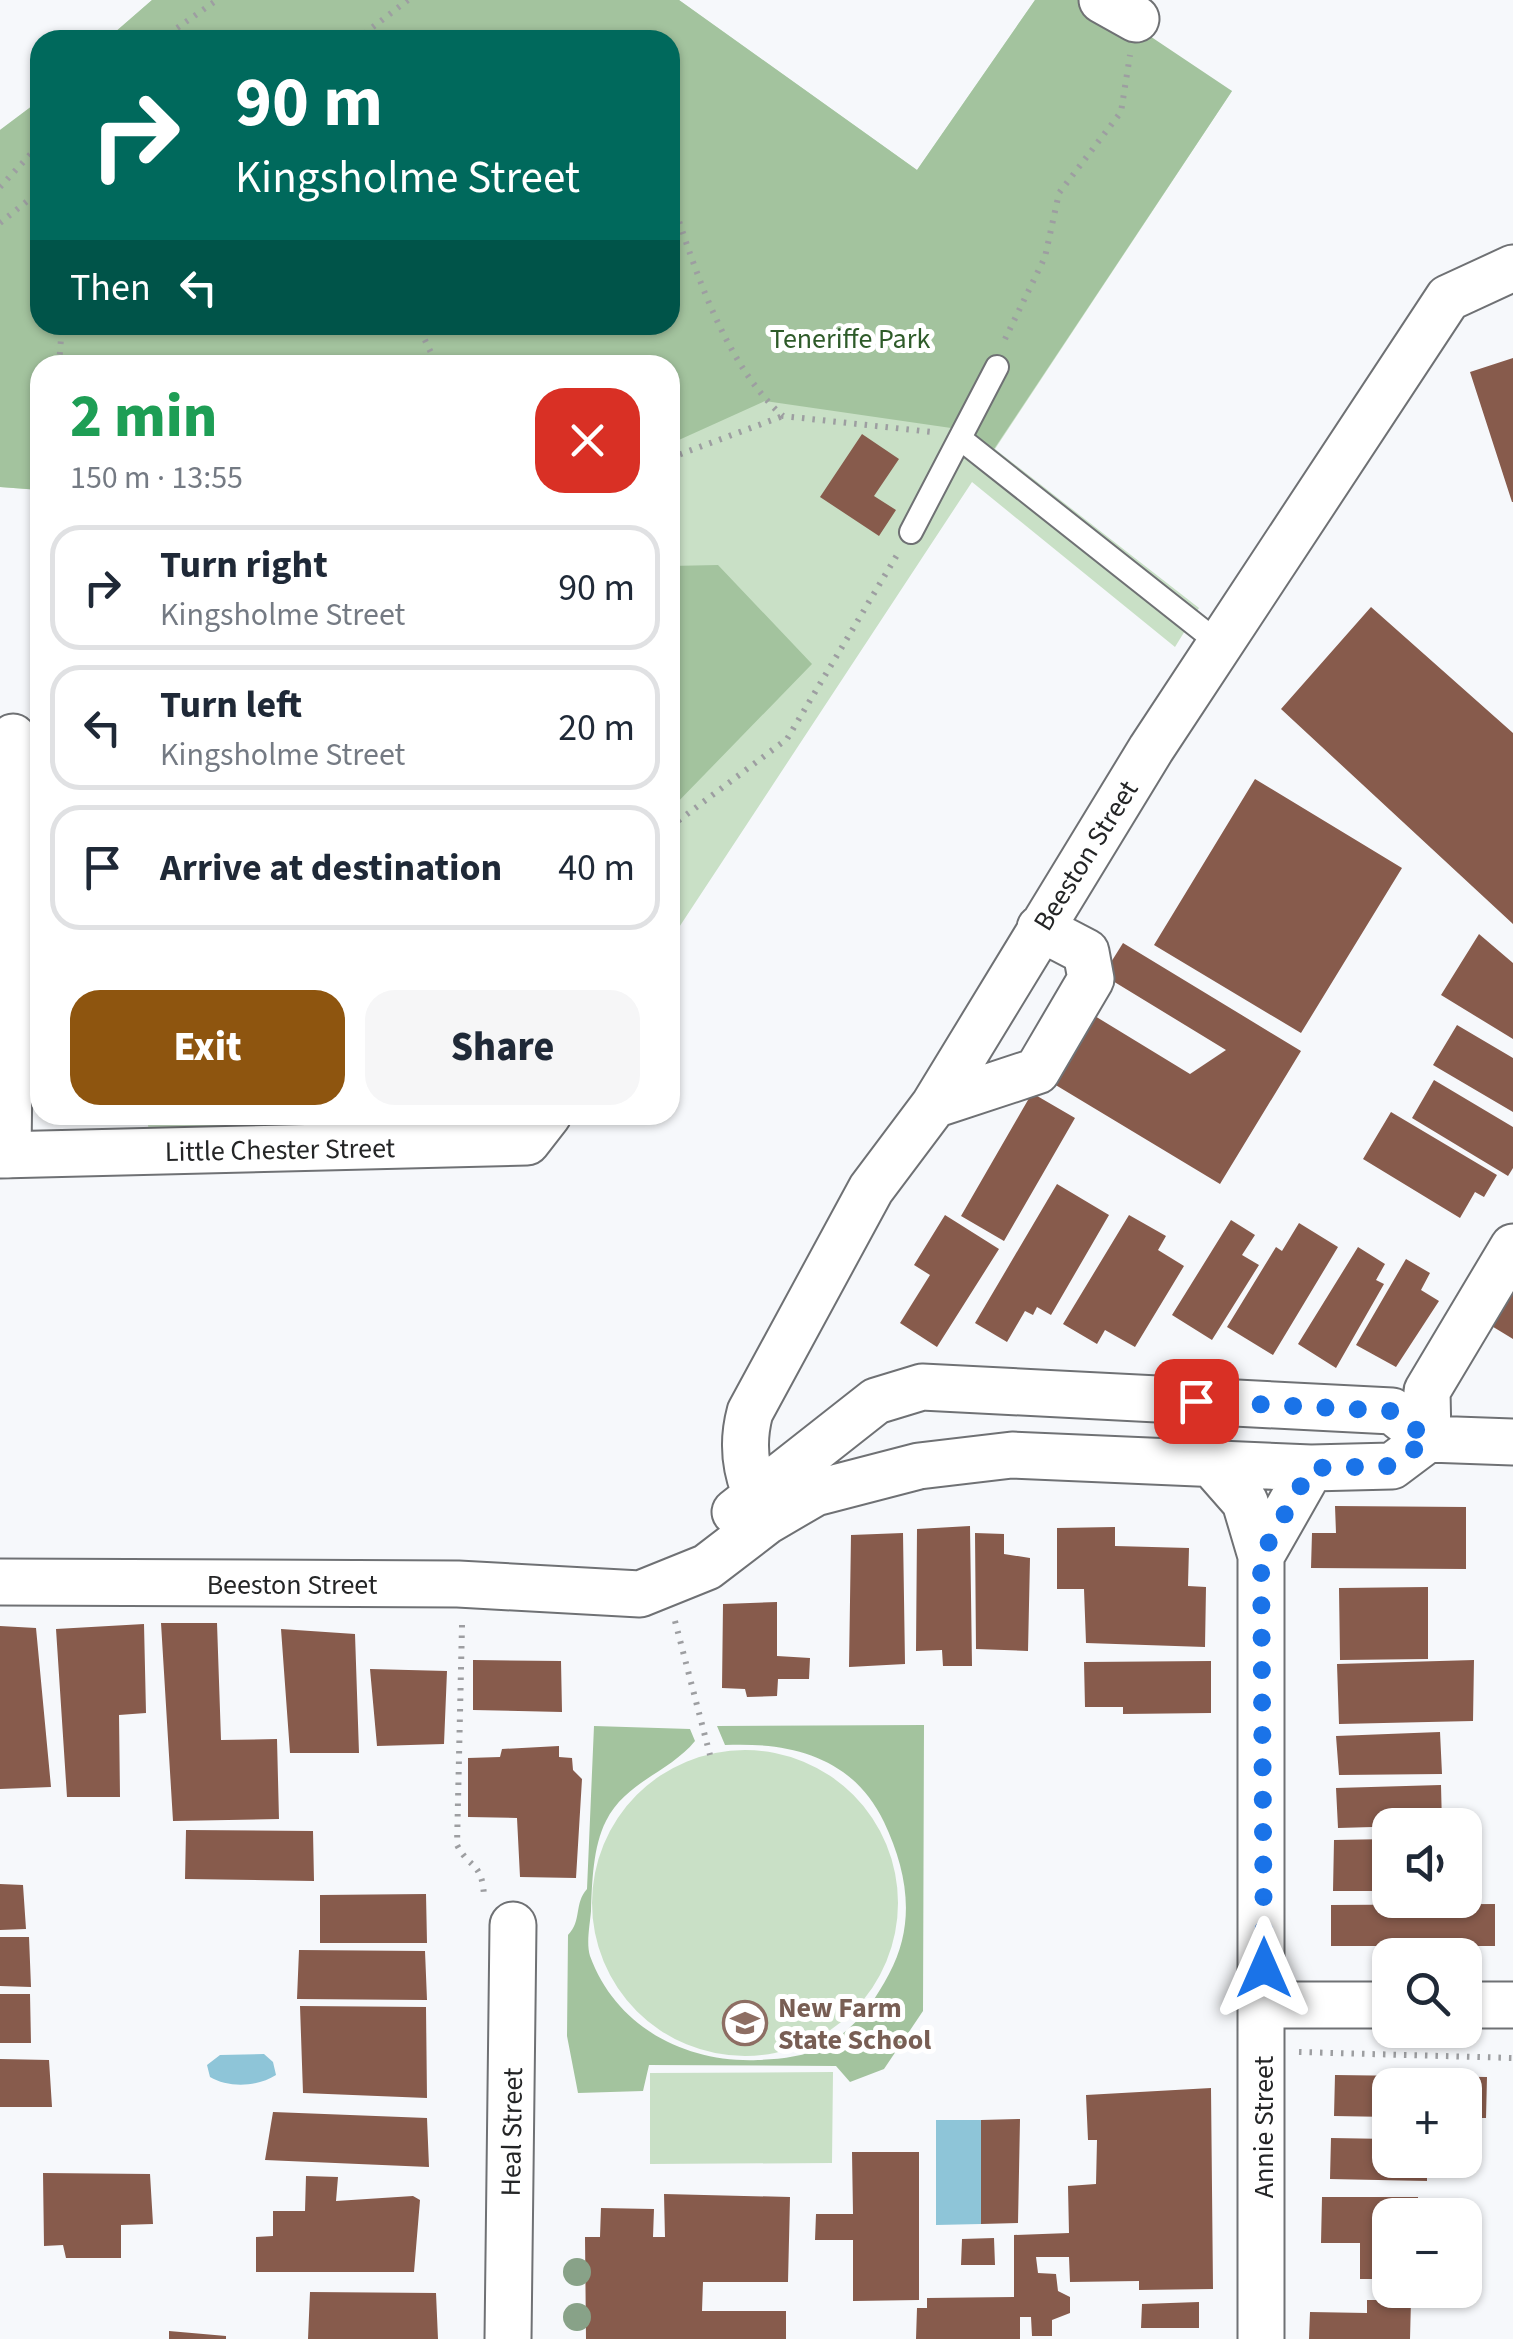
<!DOCTYPE html>
<meta charset="utf-8">
<style>
body{margin:0;font-family:"Source Sans 3",sans-serif;background:#f6f6f7;color:#1f2937;height:100vh;display:flex;flex-direction:column;font-size:38px;white-space:nowrap}
*{box-sizing:border-box;margin:0}
p{font-size:32px;color:#747a83}
.icon{flex:none;width:55px;height:55px;fill:none;stroke:currentColor;stroke-width:2;stroke-linecap:round;stroke-linejoin:round}
.map{position:relative;flex:1;overflow:hidden}
.side{position:absolute;left:30px;top:355px;width:650px;height:770px;display:flex;flex-direction:column;background:#fff;border-radius:30px;box-shadow:0 2px 8px #0004}
.side>*{flex:none}
.top-card{position:absolute;left:30px;top:30px;width:650px;height:305px;border-radius:30px;box-shadow:0 2px 8px #0004;background:#00695c;color:#fff;overflow:hidden}
.tools{position:absolute;left:1372px;top:1808px;display:grid;gap:20px}
.tools a{display:grid;place-items:center;width:110px;height:110px;border-radius:20px;background:#fff;box-shadow:0 2px 8px #0004;font-size:50px}
.pin{position:absolute;display:grid;place-items:center;width:85px;height:85px;color:#fff;margin:-42px;border-radius:20px;box-shadow:0 5px 15px #0006}
.me{position:absolute;width:110px;margin:-55px;rotate:0deg;stroke-linejoin:round;filter:drop-shadow(0 0 8px #0008)}
.turn{display:flex;align-items:center;gap:35px;height:210px;padding:0 40px;font-size:45px}
.turn .icon{width:130px;height:130px;stroke-width:2.5}
.turn b{display:block;font-size:70px;line-height:85px}
.then{display:flex;align-items:center;height:95px;padding:0 40px;background:#0003;gap:20px;font-size:38px}
.round{display:grid;place-items:center;flex:none;width:105px;height:105px;border-radius:30px;background:#f6f6f7}
.head{display:flex;align-items:center;justify-content:space-between;height:170px;padding:0 40px}
h1{font-size:60px;font-weight:800;line-height:75px;color:#1e9e55}
.cta{display:flex;gap:20px;margin-top:auto;padding:20px 40px}
.cta a{flex:1;height:115px;border-radius:30px;background:#8e550f;color:#fff;font-size:40px;font-weight:800;line-height:115px;text-align:center}
.cta a+a{background:#f6f6f7;color:#1f2937}
ul{padding:0;list-style:none}
li{display:flex;align-items:center;gap:30px;height:125px;margin:0 20px 15px;padding:0 20px;border:5px solid #e0e1e3;border-radius:30px}
li div{flex:1}
li b{display:block;font-size:38px}
li em{font-style:normal}
.map>svg:first-child{display:block}
</style>
<div class="map">
<svg width="1513" height="2339" viewBox="0 0 1513 2339">
<rect width="100%" height="100%" fill="#f6f8fb"/>
<path fill="#c9e0c6" d="M 152,0 L 679,0 L 917,170 L 1035,0 L 1232,91 L 995,449 L 1199,608 L 1175,647 L 972,482 L 670,941 L 670,365 L 40,365 L 40,490 L 0,487 L 0,130 L 40,100 L 40,325 L 670,325 L 670,40 L 106,40 Z
M 146,1115 L 531,1115 L 526,1122 L 153,1151 Z
M592 1903a153 153 0 1 1 306 0a153 153 0 1 1-306 0Z
M 833,2072 L 832,2163 L 650,2164 L 650,2073 Z"/>
<path fill="#a3c39e" d="M 152,0 L 679,0 L 917,170 L 1035,0 L 1096,0 L 1232,91 L 994,449 L 958,429 L 765,401 L 670,444 L 670,365 L 40,365 L 40,490 L 0,487 L 0,130 L 40,100 L 40,325 L 670,325 L 670,40 L 106,40 Z
M 718,565 L 812,664 L 670,810 L 670,566 Z
M 924,1725 L 923,2011 L 884,2069 L 850,2082 L 836,2066 L 649,2065 L 643,2091 L 578,2093 L 567,2036 L 568,1935 C 582,1921 574,1903 587,1889 L 594,1726 L 690,1729 L 695,1741 C 670,1772 625,1782 606,1821 C 593,1846 592,1883 591,1911 C 590,1924 586,1943 590,1956 C 616,2027 685,2063 758,2060 C 780,2059 805,2057 824,2046 C 855,2029 873,2004 889,1974 C 916,1924 908,1873 884,1822 C 853,1757 791,1742 725,1745 L 717,1726 Z"/>
<path fill="#8ec5d8" d="M 264,2054 L 273,2062 L 276,2075 C 258,2087 228,2088 210,2077 L 207,2065 L 220,2055 Z
M 936,2120 L 981,2120 L 981,2224 L 936,2225 Z"/>
<path fill="#875b4c" d="M 1513,358 L 1513,502 L 1512,502 L 1470,372 Z
M 862,434 L 899,459 L 874,496 L 896,510 L 879,536 L 820,497 Z
M 1371,607 L 1513,733 L 1513,924 L 1281,709 Z
M 1255,779 L 1402,868 L 1301,1033 L 1154,945 Z
M 1479,934 L 1513,963 L 1513,1039 L 1441,995 Z
M 1123,943 L 1301,1051 L 1220,1184 L 1044,1078 L 1085,1010 L 1190,1074 L 1226,1050 L 1103,975 Z
M 1457,1025 L 1513,1058 L 1513,1112 L 1433,1065 Z
M 1434,1080 L 1513,1127 L 1513,1168 L 1508,1176 L 1412,1118 Z
M 1032,1093 L 1075,1118 L 1004,1241 L 961,1216 Z
M 1391,1112 L 1497,1175 L 1484,1197 L 1475,1192 L 1460,1218 L 1363,1159 Z
M 1057,1184 L 1109,1215 L 1051,1315 L 1037,1307 L 1033,1315 L 1025,1311 L 1007,1342 L 975,1323 Z
M 945,1215 L 999,1249 L 937,1347 L 900,1323 L 930,1275 L 914,1265 Z
M 1129,1215 L 1166,1236 L 1158,1250 L 1184,1266 L 1135,1347 L 1105,1330 L 1097,1344 L 1063,1324 Z
M 1231,1220 L 1255,1235 L 1242,1255 L 1259,1265 L 1212,1340 L 1172,1315 Z
M 1299,1223 L 1338,1247 L 1273,1355 L 1227,1327 L 1276,1247 L 1282,1251 Z
M 1358,1247 L 1385,1264 L 1376,1280 L 1384,1284 L 1336,1368 L 1298,1344 Z
M 1406,1259 L 1430,1273 L 1421,1290 L 1439,1301 L 1396,1367 L 1356,1345 Z
M 1513,1288 L 1513,1339 L 1490,1325 Z
M 1335,1506 L 1466,1507 L 1466,1569 L 1311,1568 L 1312,1533 L 1336,1533 Z
M 970,1526 L 972,1666 L 943,1666 L 942,1650 L 916,1651 L 917,1529 Z
M 1115,1527 L 1115,1546 L 1189,1548 L 1188,1586 L 1206,1587 L 1205,1647 L 1086,1643 L 1084,1589 L 1057,1589 L 1057,1528 Z
M 903,1533 L 905,1664 L 849,1667 L 851,1535 Z
M 975,1533 L 1004,1534 L 1004,1554 L 1030,1558 L 1028,1651 L 976,1649 Z
M 1428,1587 L 1428,1659 L 1340,1660 L 1339,1588 Z
M 777,1602 L 777,1656 L 810,1658 L 809,1679 L 778,1679 L 777,1696 L 747,1697 L 745,1689 L 722,1688 L 723,1604 Z
M 161,1623 L 217,1623 L 221,1740 L 277,1739 L 279,1819 L 173,1821 Z
M 144,1624 L 146,1713 L 119,1715 L 120,1797 L 67,1797 L 56,1629 Z
M 0,1626 L 36,1628 L 51,1787 L 0,1789 Z
M 281,1629 L 355,1634 L 359,1753 L 290,1753 Z
M 473,1660 L 561,1661 L 562,1712 L 473,1710 Z
M 1474,1660 L 1473,1721 L 1339,1724 L 1337,1664 Z
M 1211,1661 L 1211,1713 L 1123,1714 L 1123,1707 L 1085,1707 L 1084,1662 Z
M 370,1669 L 447,1671 L 444,1744 L 377,1746 Z
M 1440,1732 L 1442,1774 L 1339,1775 L 1336,1736 Z
M 559,1746 L 559,1757 L 572,1758 L 573,1770 L 582,1779 L 576,1878 L 520,1877 L 517,1818 L 468,1817 L 468,1758 L 500,1757 L 502,1749 Z
M 1441,1785 L 1442,1825 L 1338,1828 L 1336,1788 Z
M 186,1830 L 313,1831 L 314,1881 L 185,1879 Z
M 1390,1839 L 1390,1891 L 1333,1891 L 1334,1840 Z
M 0,1884 L 23,1885 L 26,1929 L 0,1930 Z
M 426,1894 L 427,1943 L 320,1943 L 320,1895 Z
M 1495,1904 L 1495,1946 L 1331,1946 L 1331,1905 Z
M 0,1937 L 29,1937 L 31,1987 L 0,1986 Z
M 299,1950 L 425,1951 L 427,2000 L 297,1999 Z
M 0,1994 L 30,1994 L 31,2043 L 0,2043 Z
M 300,2006 L 426,2007 L 427,2098 L 303,2093 Z
M 0,2059 L 49,2060 L 52,2107 L 0,2107 Z
M 1335,2075 L 1487,2077 L 1486,2118 L 1465,2118 L 1465,2085 L 1390,2085 L 1390,2117 L 1334,2116 Z
M 1211,2088 L 1213,2289 L 1139,2290 L 1139,2281 L 1070,2282 L 1069,2257 L 1036,2257 L 1038,2273 L 1056,2274 L 1058,2291 L 1070,2297 L 1070,2313 L 1052,2320 L 1052,2336 L 1032,2336 L 1031,2317 L 1020,2317 L 1020,2339 L 916,2339 L 917,2308 L 927,2308 L 927,2298 L 1014,2297 L 1014,2235 L 1069,2233 L 1068,2186 L 1096,2184 L 1097,2140 L 1088,2140 L 1086,2095 Z
M 273,2112 L 427,2118 L 429,2167 L 265,2160 Z
M 1020,2119 L 1018,2223 L 981,2224 L 981,2120 Z
M 1331,2138 L 1390,2139 L 1390,2160 L 1427,2160 L 1427,2181 L 1330,2179 Z
M 852,2152 L 919,2152 L 919,2300 L 853,2301 L 853,2240 L 815,2240 L 816,2214 L 853,2214 Z
M 43,2173 L 150,2174 L 153,2224 L 121,2225 L 121,2258 L 66,2258 L 63,2245 L 44,2246 Z
M 306,2176 L 338,2177 L 336,2201 L 413,2196 L 420,2200 L 414,2272 L 256,2272 L 256,2237 L 273,2236 L 273,2211 L 305,2211 Z
M 664,2194 L 790,2197 L 788,2282 L 703,2282 L 702,2311 L 786,2311 L 786,2339 L 586,2339 L 585,2237 L 600,2237 L 601,2208 L 654,2209 L 653,2237 L 665,2237 Z
M 1322,2197 L 1418,2197 L 1418,2215 L 1390,2215 L 1390,2279 L 1360,2279 L 1360,2243 L 1321,2243 Z
M 994,2238 L 995,2265 L 961,2265 L 962,2239 Z
M 310,2292 L 436,2293 L 438,2339 L 308,2339 Z
M 1367,2300 L 1411,2300 L 1410,2339 L 1309,2339 L 1310,2312 L 1367,2313 Z
M 1199,2302 L 1199,2328 L 1141,2328 L 1142,2304 Z
M 169,2331 L 226,2336 L 226,2339 L 169,2339 Z"/>
<g fill="none" stroke-linecap="round" stroke-linejoin="round">
<defs>
<path id="lane" d="M 962,440 L 1221,645
M 911,532 L 997,367"/>
<path id="street" d="M 1102,0 L 1136,19
M 934,1105 L 1037,1071 L 1091,979 L 1086,952 L 1040,928
M 0,1155 L 527,1142 L 548,1115
M 8,1155 L 13,737
M 1428,1439 L 1427,1391 L 1513,1247
M 1209,1461 L 1245,1502 L 1261,1556 L 1261,2339
M 735,1512 L 876,1401 L 922,1387 L 1392,1411 L 1428,1439 L 1513,1442
M 767,1521 C 749,1483 739,1453 750,1412 L 871,1189 L 934,1105 L 1151,749 L 1448,298 L 1513,268
M 1261,1556 L 1311,1468
M 0,1582 L 458,1584 L 640,1594 L 707,1567 L 767,1521 L 815,1493 L 919,1466 L 1012,1455 L 1311,1468 L 1392,1466 L 1428,1439
M 1264,2005 L 1390,2005
M 1465,2005 L 1513,2005
M 508,2339 L 513,1925"/>
</defs>
<use href="#lane" stroke="#6f7174" stroke-width="26"/>
<use href="#street" stroke="#6f7174" stroke-width="49"/>
<path stroke="#9d9ea1" stroke-width="6" stroke-dasharray="2.5 8" stroke-linecap="butt" d="M 160,40 L 217,0
M 356,40 L 408,0
M 0,187 L 40,144
M 670,218 L 679,221 C 700,285 731,371 783,416 L 932,432
M 0,223 L 31,198 L 40,199
M 151,325 L 165,330 L 183,325
M 411,325 L 421,332 L 437,365
M 1005,339 L 1045,257 L 1059,193 L 1121,112 L 1130,55
M 59,365 L 62,325
M 670,458 L 783,416
M 670,827 L 787,739 L 897,555
M 675,1621 L 710,1755
M 462,1625 L 457,1845 C 470,1870 482,1861 484,1896
M 1299,2052 L 1513,2058"/>
<use href="#lane" stroke="#fff" stroke-width="22"/>
<use href="#street" stroke="#fff" stroke-width="45"/>
</g>
<g fill="#88a288">
<circle cx="577" cy="2272" r="14"/>
<circle cx="577" cy="2317" r="14"/>
</g>
<g fill="none" stroke-linecap="round" stroke-linejoin="round">
<path stroke="#1a73e8" stroke-width="18" stroke-dasharray="0 32.4" d="M 1196,1401 L 1392,1411 L 1428,1439 L 1392,1466 L 1311,1468 L 1261,1556 L 1264,1968"/>
</g>
<defs>
<symbol id="school-ring" viewBox="-11 -11 22 22"><circle r="9.5" fill="#fff" stroke="#8d6e63" stroke-width="1.5"/><path d="M0-5L7-2L0 1L-7-2ZM-4 1L0 2.5L4 1V4Q0 6-4 4Z" fill="#8d6e63"/></symbol>
</defs>
<g fill-rule="evenodd">
<use href="#school-ring" x="720" y="1998" width="50" height="50"/>
</g>
<g text-anchor="middle" stroke-width="10" stroke-linejoin="round" paint-order="stroke">
<g font-size="28" fill="#2e5b29" stroke="#fff">
<text x="850" y="348">Teneriffe Park</text>
</g>
<g font-size="28" fill="#242526" stroke="#fff">
<text transform="translate(1085 855) rotate(-58)" y="10">Beeston Street</text>
<text transform="translate(280 1149) rotate(-1)" y="10">Little Chester Street</text>
<text x="292" y="1594">Beeston Street</text>
<text transform="translate(1263 2127) rotate(-90)" y="10">Annie Street</text>
<text transform="translate(511 2132) rotate(-89)" y="10">Heal Street</text>
</g>
<g font-size="28" font-weight="bold" fill="#785e54" stroke="#fff" text-anchor="start">
<text x="778" y="2017">New Farm<tspan x="778" dy="32">State School</tspan></text>
</g>
</g>
</svg>
<div class="tools">
<a><svg class="icon" aria-label="sound" viewBox="0 0 24 24"><path d="M4 9h4l5-4v14l-5-4H4zM17 9q2 3 0 6"/></svg></a>
<a><svg class="icon" aria-label="search" viewBox="0 0 24 24"><circle cx="10" cy="10" r="6"/><path d="M15 15l6 6"/></svg></a>
<a>+</a>
<a>−</a>
</div>
<div class="pin" style="left:1196px;top:1401px;background:#d93025"><svg class="icon" aria-label="arrive" viewBox="0 0 24 24"><path d="M6 21V4h12l-3 4 3 4H6"/></svg></div>
<svg class="me" style="left:1264px;top:1968px" viewBox="-20 -20 40 40"><path d="M0-17L14 15 0 8-14 15z" fill="#1a73e8" stroke="#fff" stroke-width="4"/></svg>
<div class="top-card">
<div class="turn"><svg class="icon" aria-label="right" viewBox="0 0 24 24"><path d="M7 20v-9h11M14 6l5 5-5 5"/></svg><div><b>90 m</b>Kingsholme Street</div></div>
<div class="then">Then<svg class="icon" aria-label="left" viewBox="0 0 24 24"><path d="M17 20v-9H6M10 6l-5 5 5 5"/></svg></div>
</div>
<section class="side">
<div class="head"><div><h1>2 min</h1><p>150 m · 13:55</p></div><a class="round" style="background:#d93025;color:#fff"><svg class="icon" aria-label="close" viewBox="0 0 24 24"><path d="M6 6l12 12M18 6L6 18"/></svg></a></div>
<ul>
<li><svg class="icon" aria-label="right" viewBox="0 0 24 24"><path d="M7 20v-9h11M14 6l5 5-5 5"/></svg><div><b>Turn right</b><p>Kingsholme Street</p></div><em>90 m</em></li>
<li><svg class="icon" aria-label="left" viewBox="0 0 24 24"><path d="M17 20v-9H6M10 6l-5 5 5 5"/></svg><div><b>Turn left</b><p>Kingsholme Street</p></div><em>20 m</em></li>
<li><svg class="icon" aria-label="arrive" viewBox="0 0 24 24"><path d="M6 21V4h12l-3 4 3 4H6"/></svg><div><b>Arrive at destination</b></div><em>40 m</em></li>
</ul>
<div class="cta"><a>Exit</a><a>Share</a></div>
</section>
</div>
